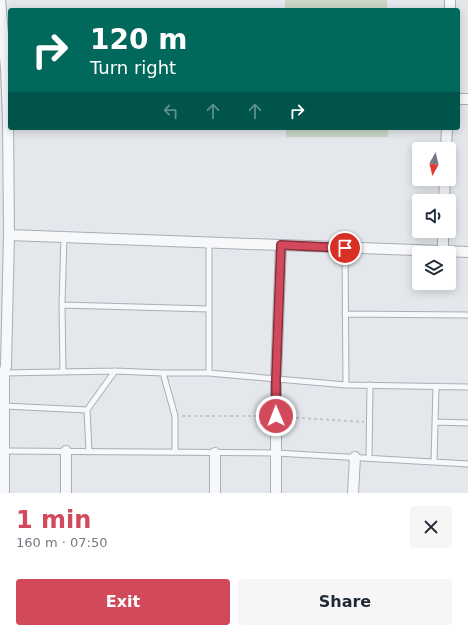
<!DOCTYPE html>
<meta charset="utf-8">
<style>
body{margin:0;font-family:"DejaVu Sans",sans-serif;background:#f6f6f7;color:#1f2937;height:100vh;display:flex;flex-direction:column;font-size:15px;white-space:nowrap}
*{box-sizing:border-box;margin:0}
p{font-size:13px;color:#747a83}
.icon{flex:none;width:22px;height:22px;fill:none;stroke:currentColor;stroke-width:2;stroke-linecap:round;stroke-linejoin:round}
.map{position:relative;height:493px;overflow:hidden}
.panel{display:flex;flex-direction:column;background:#fff;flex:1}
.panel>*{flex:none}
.banner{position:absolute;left:8px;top:8px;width:452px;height:122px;border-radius:4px;box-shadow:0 2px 10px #0003;background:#00695c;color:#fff;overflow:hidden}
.needle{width:26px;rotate:188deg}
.controls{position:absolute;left:412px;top:142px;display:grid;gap:8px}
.controls a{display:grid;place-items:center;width:44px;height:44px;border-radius:4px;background:#fff;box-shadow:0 2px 10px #0003;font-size:20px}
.pin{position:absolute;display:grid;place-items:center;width:34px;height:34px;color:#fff;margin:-17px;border:2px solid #fff;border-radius:50%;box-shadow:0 1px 4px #0007}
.me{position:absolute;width:44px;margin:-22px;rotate:359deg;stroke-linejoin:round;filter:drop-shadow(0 0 3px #0008)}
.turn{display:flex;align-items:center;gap:14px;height:84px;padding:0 16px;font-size:18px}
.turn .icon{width:52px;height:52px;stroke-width:2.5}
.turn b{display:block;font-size:28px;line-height:34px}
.lanes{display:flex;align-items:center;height:38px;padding:0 16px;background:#0003;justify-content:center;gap:20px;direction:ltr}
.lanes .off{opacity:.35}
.round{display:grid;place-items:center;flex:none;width:42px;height:42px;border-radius:4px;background:#f6f6f7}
.summary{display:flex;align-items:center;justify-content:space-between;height:68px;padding:0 16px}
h1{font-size:24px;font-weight:600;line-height:30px;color:#d1495b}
.cta{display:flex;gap:8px;margin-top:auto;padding:8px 16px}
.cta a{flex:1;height:46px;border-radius:4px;background:#d1495b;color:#fff;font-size:16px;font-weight:600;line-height:46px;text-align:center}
.cta a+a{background:#f6f6f7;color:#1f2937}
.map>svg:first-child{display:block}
</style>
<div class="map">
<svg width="468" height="493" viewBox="0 0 468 493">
<rect width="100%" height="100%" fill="#e4e7ec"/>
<path fill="#c9d6c5" d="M 285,0 L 387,0 L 387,10 L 285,10 Z
M 286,128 L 388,128 L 388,137 L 286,137 Z"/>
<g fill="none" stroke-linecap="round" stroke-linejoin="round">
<defs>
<path id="service" d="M 345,248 L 346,385
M 62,305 L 209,309
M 345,314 L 468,315
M 63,372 L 62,305 L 64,237
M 4,373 L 115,371 L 163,373 L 209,373 L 346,385 L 468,387
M 163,373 L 175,416 L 175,452
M 209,373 L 209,242
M 4,406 L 87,410
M 435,422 L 468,423
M 4,451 L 276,453 L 468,464
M 89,452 L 87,410 L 115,371
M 369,458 L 370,385
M 434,462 L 436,386"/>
<path id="minor" d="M 0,0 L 6,68 L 8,118 L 9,235 L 6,366 L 4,373 L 4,493
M 450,10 L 450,0
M 458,99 L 468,99
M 446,149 L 447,128
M 444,201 L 445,179
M 9,235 L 468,252
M 443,251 L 443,231
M 215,453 L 215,493
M 66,493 L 66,451
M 276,493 L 276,379 L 281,245
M 353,493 L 355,457"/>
</defs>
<use href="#service" stroke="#a9aeb7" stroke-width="7"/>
<use href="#minor" stroke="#a9aeb7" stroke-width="12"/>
<path stroke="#c2c5cb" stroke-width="2" stroke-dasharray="3 3" stroke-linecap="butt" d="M 182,416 L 266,416
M 284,417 L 364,422"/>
<use href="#service" stroke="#f7f8fa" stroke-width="5"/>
<use href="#minor" stroke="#f7f8fa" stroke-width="10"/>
</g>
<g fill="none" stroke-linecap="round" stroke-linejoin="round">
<defs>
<path id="route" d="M 276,416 L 276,379 L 281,245 L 345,248"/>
</defs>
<use href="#route" stroke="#882f3b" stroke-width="10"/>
<use href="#route" stroke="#d1495b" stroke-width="7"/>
</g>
</svg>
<div class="controls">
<a><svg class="needle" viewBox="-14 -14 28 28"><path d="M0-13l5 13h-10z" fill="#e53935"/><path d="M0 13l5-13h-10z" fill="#747a83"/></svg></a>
<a><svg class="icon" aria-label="sound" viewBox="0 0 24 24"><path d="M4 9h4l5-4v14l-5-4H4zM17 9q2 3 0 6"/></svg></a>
<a><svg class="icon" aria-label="layers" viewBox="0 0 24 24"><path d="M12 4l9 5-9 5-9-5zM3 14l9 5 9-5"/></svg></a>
</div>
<div class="pin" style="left:345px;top:248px;background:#d93025"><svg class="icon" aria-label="arrive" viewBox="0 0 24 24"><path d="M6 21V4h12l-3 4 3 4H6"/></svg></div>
<svg class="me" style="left:276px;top:416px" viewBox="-20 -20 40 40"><circle r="17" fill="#d1495b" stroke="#fff" stroke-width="3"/><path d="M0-11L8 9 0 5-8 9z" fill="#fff"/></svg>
<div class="banner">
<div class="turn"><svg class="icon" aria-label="right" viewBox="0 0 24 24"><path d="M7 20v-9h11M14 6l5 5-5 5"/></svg><div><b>120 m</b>Turn right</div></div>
<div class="lanes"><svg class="icon off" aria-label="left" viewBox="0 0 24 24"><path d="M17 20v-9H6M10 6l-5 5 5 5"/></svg><svg class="icon off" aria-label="ahead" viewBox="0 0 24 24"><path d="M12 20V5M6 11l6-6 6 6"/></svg><svg class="icon off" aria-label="ahead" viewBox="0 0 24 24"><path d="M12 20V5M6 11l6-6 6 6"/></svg><svg class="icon" aria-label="right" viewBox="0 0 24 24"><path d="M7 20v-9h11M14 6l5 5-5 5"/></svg></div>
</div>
</div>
<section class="panel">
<div class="summary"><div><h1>1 min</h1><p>160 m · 07:50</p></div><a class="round"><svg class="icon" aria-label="close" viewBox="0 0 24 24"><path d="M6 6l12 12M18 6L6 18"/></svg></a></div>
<div class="cta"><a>Exit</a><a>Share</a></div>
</section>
